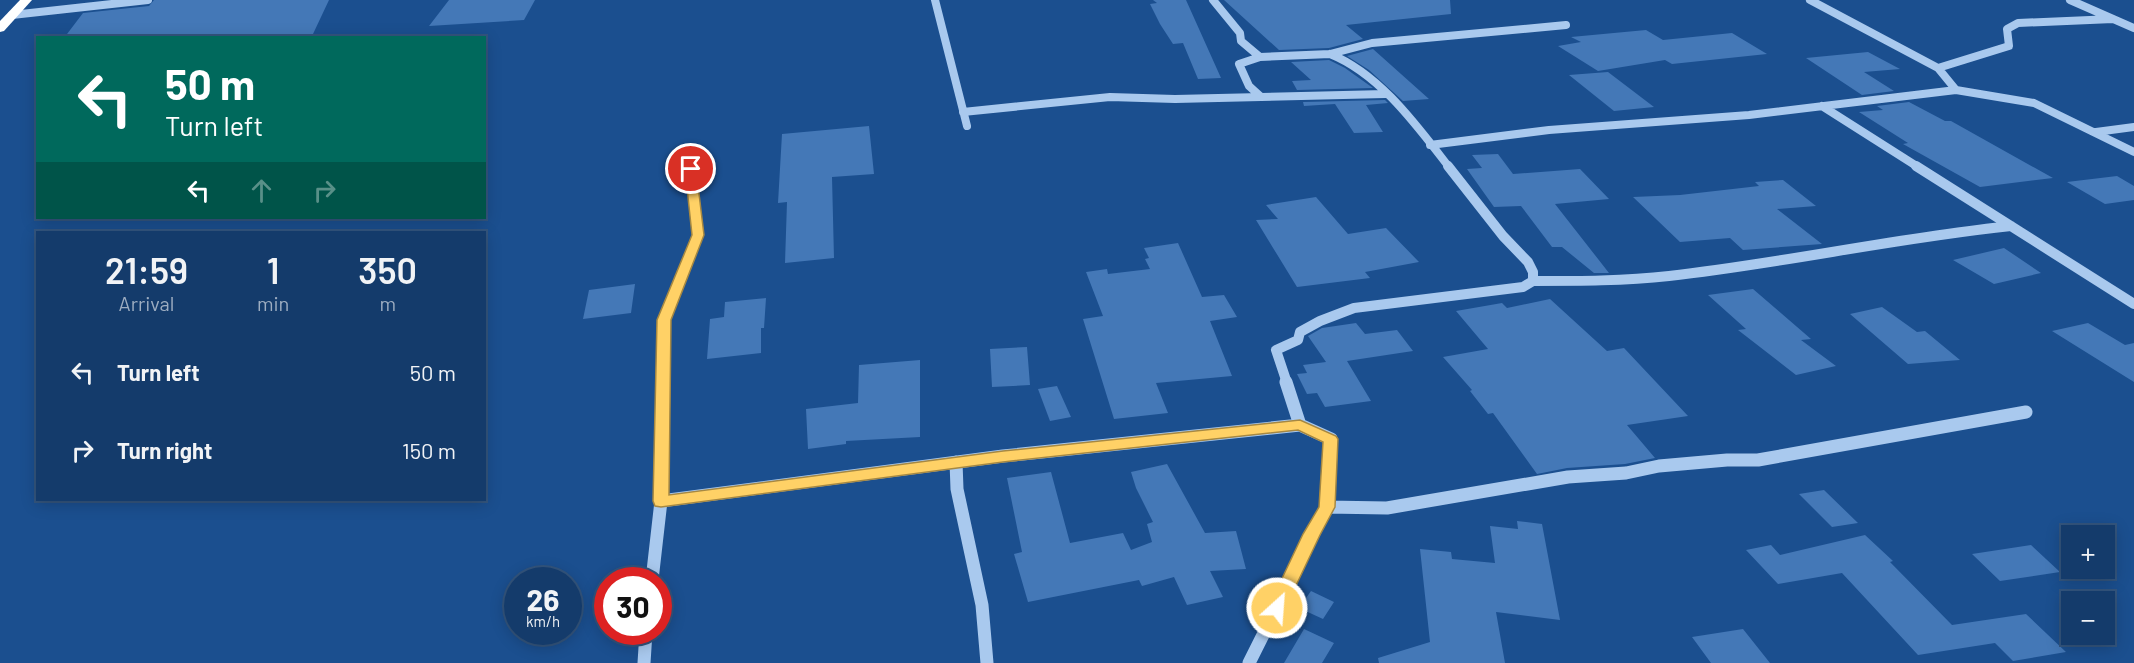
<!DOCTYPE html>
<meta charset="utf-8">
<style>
body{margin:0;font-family:Barlow,sans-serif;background:#214673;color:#f1f3f6;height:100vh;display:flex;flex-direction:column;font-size:22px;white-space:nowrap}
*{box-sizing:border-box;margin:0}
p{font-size:20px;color:#9dadc1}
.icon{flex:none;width:33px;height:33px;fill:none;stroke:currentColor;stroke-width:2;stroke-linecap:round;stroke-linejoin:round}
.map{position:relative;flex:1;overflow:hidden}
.sheet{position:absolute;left:36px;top:231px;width:450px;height:270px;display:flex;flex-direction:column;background:#143b6b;border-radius:0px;box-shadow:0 3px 15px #0003,0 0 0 2px #33557e}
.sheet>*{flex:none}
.guide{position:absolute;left:36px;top:36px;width:450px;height:183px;border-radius:0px;box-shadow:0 3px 15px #0003,0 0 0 2px #33557e;background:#00695c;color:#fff;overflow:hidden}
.tools{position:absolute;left:2061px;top:525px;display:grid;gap:12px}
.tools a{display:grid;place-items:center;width:54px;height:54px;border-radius:0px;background:#143b6b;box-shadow:0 3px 15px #0003,0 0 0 2px #33557e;font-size:30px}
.speed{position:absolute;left:504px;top:567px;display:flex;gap:12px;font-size:30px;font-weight:700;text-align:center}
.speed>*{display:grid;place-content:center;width:78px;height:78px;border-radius:50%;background:#143b6b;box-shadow:0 3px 15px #0003,0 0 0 2px #33557e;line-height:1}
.speed small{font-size:15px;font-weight:400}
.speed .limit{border:9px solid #d22;background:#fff;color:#111}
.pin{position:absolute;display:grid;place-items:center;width:51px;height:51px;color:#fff;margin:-26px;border:3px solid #fff;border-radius:50%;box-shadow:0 2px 6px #0007}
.me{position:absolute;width:66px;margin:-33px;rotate:26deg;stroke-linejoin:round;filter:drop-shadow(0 0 4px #0008)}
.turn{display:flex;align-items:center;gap:21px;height:126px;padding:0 30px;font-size:27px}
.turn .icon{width:78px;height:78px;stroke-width:2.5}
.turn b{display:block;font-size:42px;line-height:51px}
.lanes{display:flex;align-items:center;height:57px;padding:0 30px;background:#0003;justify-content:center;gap:30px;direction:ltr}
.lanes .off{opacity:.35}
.eta{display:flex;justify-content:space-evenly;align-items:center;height:102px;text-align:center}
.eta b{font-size:36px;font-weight:600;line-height:42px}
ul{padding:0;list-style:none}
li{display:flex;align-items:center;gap:18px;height:78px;padding:0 30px}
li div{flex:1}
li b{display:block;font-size:22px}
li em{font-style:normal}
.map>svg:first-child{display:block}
</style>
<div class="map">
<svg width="2134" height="663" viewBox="0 0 2134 663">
<rect width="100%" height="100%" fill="#1b4f8f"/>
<path fill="#4478b7" d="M 154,0 L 329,0 L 313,34 L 281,38 L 64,38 L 83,13 L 149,6 Z
M 449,0 L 535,0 L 524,20 L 429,26 Z
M 1153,0 L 1186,0 L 1221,78 L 1198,79 L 1183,43 L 1173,44 L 1160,24 L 1150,4 L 1157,3 Z
M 1224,0 L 1450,0 L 1451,14 L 1346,25 L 1363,39 L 1329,48 L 1279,50 Z
M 1646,30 L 1663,40 L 1732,33 L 1767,54 L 1672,64 L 1665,60 L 1598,71 L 1558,46 L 1581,42 L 1571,37 Z
M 1373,49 L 1429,99 L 1403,101 L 1369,70 L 1347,56 Z
M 1868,52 L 1900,69 L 1864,72 L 1894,91 L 1862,95 L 1806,58 Z
M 1329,60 L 1345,68 L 1373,88 L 1297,90 L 1292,81 L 1311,80 L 1291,62 Z
M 1608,72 L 1654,107 L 1614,111 L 1569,75 Z
M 1385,100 L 1388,103 L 1366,105 L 1383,132 L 1354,133 L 1335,104 L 1304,106 L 1303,102 Z
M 1909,102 L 1945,121 L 1951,121 L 2053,178 L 1980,187 L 1903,144 L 1908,143 L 1859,112 L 1883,110 L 1877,106 Z
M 869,126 L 874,174 L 832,177 L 834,258 L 785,263 L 787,202 L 778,203 L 782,134 Z
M 1498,154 L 1513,174 L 1580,169 L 1609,199 L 1555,204 L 1609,273 L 1594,273 L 1562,247 L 1552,247 L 1521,206 L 1494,207 L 1467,169 L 1482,168 L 1472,155 Z
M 2117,176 L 2134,186 L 2134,200 L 2105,204 L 2067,182 Z
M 1783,180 L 1816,206 L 1777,209 L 1822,244 L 1743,250 L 1730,238 L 1680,242 L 1633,197 L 1680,195 L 1759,186 L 1755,182 Z
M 1316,197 L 1348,234 L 1386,228 L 1419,262 L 1365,272 L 1370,278 L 1297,287 L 1256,220 L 1278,219 L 1266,205 Z
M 1178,243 L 1202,297 L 1224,295 L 1237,317 L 1210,321 L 1232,376 L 1156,383 L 1168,413 L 1114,419 L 1083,319 L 1103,316 L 1086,272 L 1107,269 L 1108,274 L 1150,269 L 1145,259 L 1149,258 L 1144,248 Z
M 2004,248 L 2041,273 L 1994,284 L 1953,260 Z
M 635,284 L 631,313 L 583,319 L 589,290 Z
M 1753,289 L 1811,339 L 1801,340 L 1836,366 L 1796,375 L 1738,330 L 1746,329 L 1708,295 Z
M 766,298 L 764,328 L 761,328 L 761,353 L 707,359 L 710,319 L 724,317 L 725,302 Z
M 1550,299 L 1607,351 L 1624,348 L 1688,416 L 1627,425 L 1655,458 L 1625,464 L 1567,468 L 1537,474 L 1493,413 L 1488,414 L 1470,391 L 1472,390 L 1443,357 L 1488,349 L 1456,311 L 1502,303 L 1507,308 Z
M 1882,307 L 1917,332 L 1925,331 L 1960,360 L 1908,364 L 1850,314 Z
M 1356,323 L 1365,334 L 1397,330 L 1413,351 L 1347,361 L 1371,401 L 1325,407 L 1317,393 L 1307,394 L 1297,374 L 1307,373 L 1303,365 L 1326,362 L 1308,336 L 1322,328 Z
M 2088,323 L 2125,345 L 2134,343 L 2134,382 L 2052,331 Z
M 1027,347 L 1030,385 L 992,387 L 990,349 Z
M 920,360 L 920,437 L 846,441 L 846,444 L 808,449 L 806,409 L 858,403 L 859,365 Z
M 1057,386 L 1071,417 L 1050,421 L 1038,389 Z
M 1167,464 L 1205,533 L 1236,531 L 1246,569 L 1210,571 L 1223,597 L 1187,605 L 1174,577 L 1142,586 L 1139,580 L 1028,602 L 1014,554 L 1022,552 L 1007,478 L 1051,472 L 1070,543 L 1123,533 L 1131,550 L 1152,542 L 1147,524 L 1153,522 L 1136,488 L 1131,472 Z
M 1824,490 L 1858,523 L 1832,527 L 1799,494 Z
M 1517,521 L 1542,524 L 1560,620 L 1496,612 L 1505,663 L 1379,663 L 1378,658 L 1430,642 L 1420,549 L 1451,552 L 1452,559 L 1495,563 L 1490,526 L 1518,529 Z
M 1865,535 L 1893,561 L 1890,562 L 1952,625 L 2026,614 L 2066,652 L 2013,661 L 1995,643 L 1918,655 L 1842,573 L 1778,584 L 1746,550 L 1771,545 L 1780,555 Z
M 2031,545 L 2060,572 L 2000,581 L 1972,554 Z
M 1311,591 L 1334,602 L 1323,619 L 1299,608 Z
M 1304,629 L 1334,643 L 1322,663 L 1284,663 Z
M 1743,629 L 1770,663 L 1711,663 L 1692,637 Z"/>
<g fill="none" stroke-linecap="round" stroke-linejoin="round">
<path stroke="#a9c9ee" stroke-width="8" d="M 935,0 L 967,126
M 1213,0 L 1240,33 L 1241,41 L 1260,57 L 1330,54 L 1372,43 L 1566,25
M 1810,0 L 1938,68 L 1956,90
M 2070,0 L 2134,28
M 12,15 L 148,0
M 1330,54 C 1380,74 1417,126 1449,167
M 1260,57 L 1239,64 L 1249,86 L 1260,96
M 1938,68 L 2009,46 L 2007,29 L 2018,23 L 2113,19
M 1822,106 L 1918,167
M 963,112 L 1110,97 L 1175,99 L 1385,94
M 2096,132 L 2134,127
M 1430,145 L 1549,130 L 1749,115 L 1956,90 L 2034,103 L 2134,152"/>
<path stroke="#a9c9ee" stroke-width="10" d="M 1448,166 L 1503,236 L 1528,262 L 1533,272 L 1533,281
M 1916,166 L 2134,304
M 663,383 L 664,320 L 698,235 L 691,169
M 1287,383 L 1276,350 L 1298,340 L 1300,332 L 1320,321 L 1354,308 L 1523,287 L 1533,281 C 1579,281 1624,281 1669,276 C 1784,263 1896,238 2011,226"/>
<path stroke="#a9c9ee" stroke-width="13" d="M 956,462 L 957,489 L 982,605 L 987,663
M 661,501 L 1003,456 L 1300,425
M 1327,507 L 1387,508 L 1568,477 L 1626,473 L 1659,466 L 1727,460 L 1758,460 L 2026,412
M 652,580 L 661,501 L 663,382
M 644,663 L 646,632
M 1249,663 L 1327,507 L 1331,439 L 1300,425 L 1286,382"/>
<path fill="#fff" fill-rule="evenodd" d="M 20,0 L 32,0 L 4,31 L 0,32 L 0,21 Z"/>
</g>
<path fill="#ffd166" stroke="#a68842" stroke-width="1.5" d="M 691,166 L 696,169 L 704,235 L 671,320 L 669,495 L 1003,451 L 1300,420 L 1336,436 L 1338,439 L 1335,507 L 1320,535 L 1283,613 L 1277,615 L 1270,613 L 1268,608 L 1303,534 L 1319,507 L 1323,442 L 1298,430 L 1003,462 L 661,507 L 655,506 L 653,501 L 657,320 L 692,235 L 685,169 Z"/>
</svg>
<div class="tools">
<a>+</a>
<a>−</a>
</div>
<div class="speed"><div>26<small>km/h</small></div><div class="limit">30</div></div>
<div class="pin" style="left:691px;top:169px;background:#d93025"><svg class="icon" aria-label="arrive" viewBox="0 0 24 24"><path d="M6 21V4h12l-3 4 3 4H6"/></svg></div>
<svg class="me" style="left:1277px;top:608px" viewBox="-20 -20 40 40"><circle r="17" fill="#ffd166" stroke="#fff" stroke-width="3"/><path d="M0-11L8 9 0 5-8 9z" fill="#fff"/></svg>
<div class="guide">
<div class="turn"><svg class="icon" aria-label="left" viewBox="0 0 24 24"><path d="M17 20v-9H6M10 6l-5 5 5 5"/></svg><div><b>50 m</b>Turn left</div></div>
<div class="lanes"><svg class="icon" aria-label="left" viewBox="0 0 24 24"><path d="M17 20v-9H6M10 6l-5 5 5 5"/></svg><svg class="icon off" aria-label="ahead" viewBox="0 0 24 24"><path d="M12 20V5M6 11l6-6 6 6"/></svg><svg class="icon off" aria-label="right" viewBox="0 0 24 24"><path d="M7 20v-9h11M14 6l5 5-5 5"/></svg></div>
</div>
<section class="sheet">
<div class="eta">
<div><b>21:59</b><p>Arrival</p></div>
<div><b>1</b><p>min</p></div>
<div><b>350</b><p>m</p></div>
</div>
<ul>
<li><svg class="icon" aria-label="left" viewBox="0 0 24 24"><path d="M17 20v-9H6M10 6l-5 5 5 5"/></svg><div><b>Turn left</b></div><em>50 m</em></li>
<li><svg class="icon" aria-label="right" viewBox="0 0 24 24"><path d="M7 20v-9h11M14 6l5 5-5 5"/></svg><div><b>Turn right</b></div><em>150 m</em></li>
</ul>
</section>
</div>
